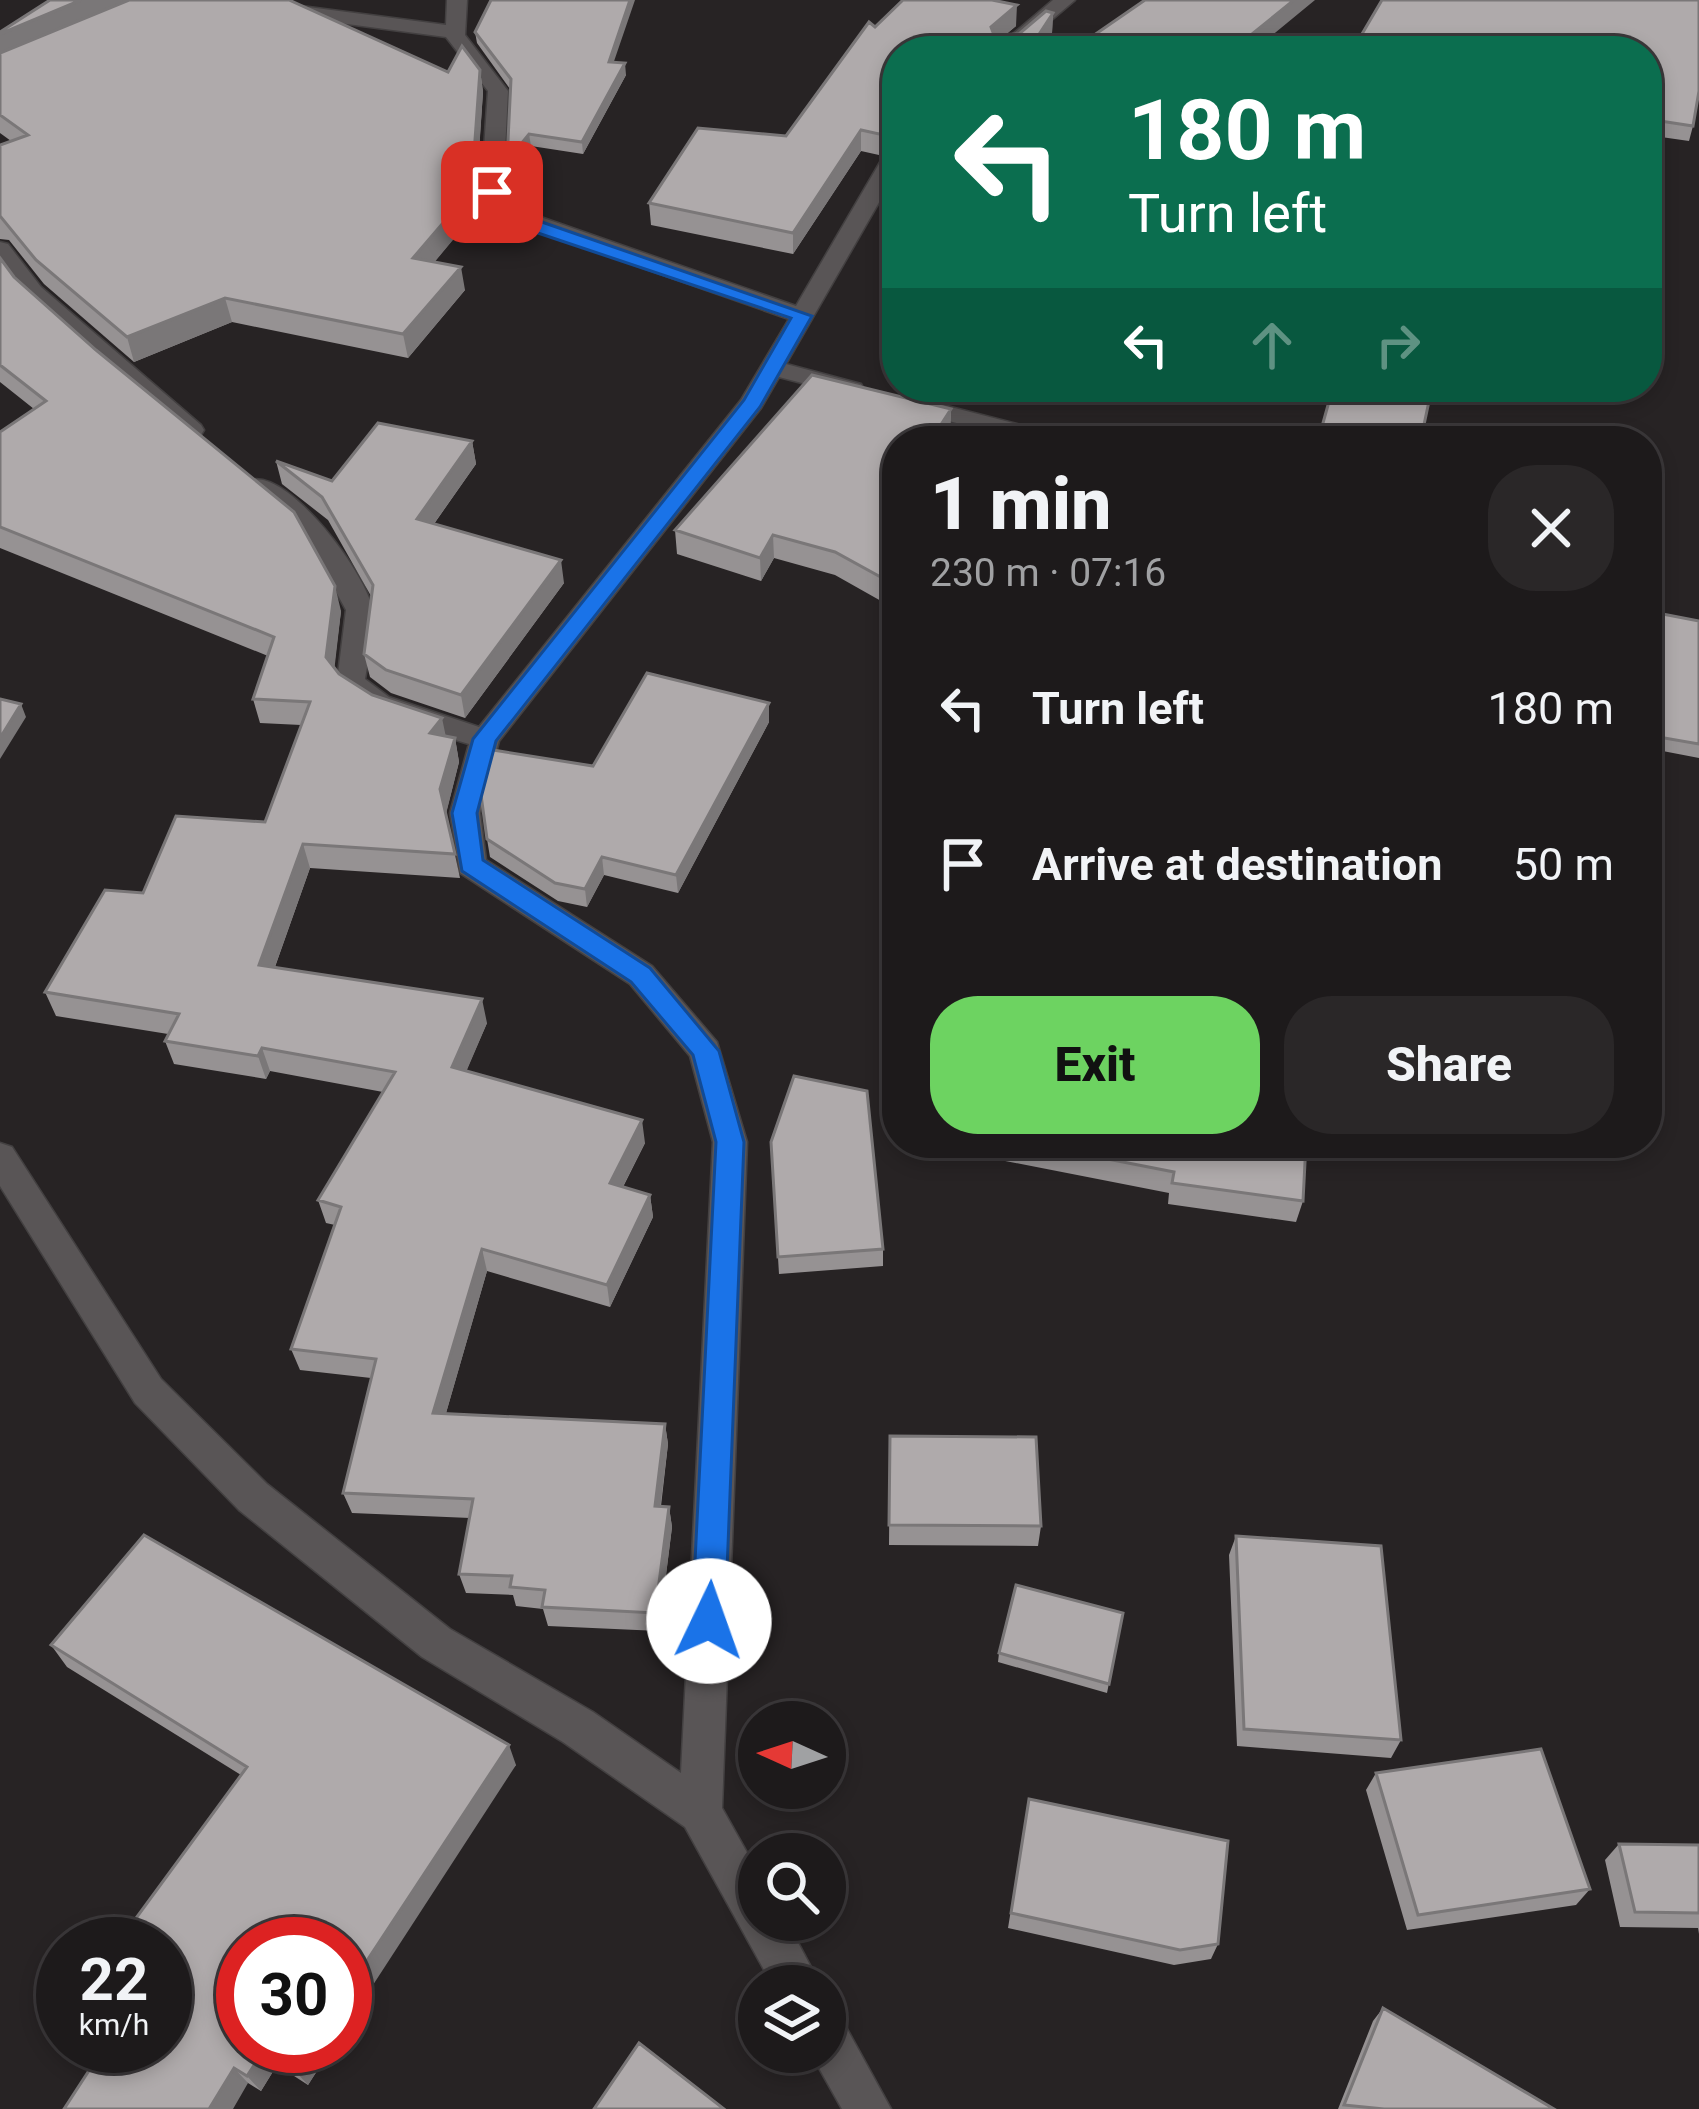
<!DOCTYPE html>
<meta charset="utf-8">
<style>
body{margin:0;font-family:Roboto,sans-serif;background:#2a2728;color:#f1f3f6;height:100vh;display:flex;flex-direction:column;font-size:45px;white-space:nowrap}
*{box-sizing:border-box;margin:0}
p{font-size:39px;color:#a0a1a3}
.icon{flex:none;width:66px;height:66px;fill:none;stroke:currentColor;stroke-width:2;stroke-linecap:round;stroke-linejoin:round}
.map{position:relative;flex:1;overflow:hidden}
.details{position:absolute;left:882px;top:426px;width:780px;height:732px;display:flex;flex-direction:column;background:#1d1a1b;border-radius:48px;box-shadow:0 6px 18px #0003,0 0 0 3px #3b383a}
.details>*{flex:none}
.hud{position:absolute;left:882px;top:36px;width:780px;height:366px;border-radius:48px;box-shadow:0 6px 18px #0003,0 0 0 3px #3b383a;background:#0b6e4f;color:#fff;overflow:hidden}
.needle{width:78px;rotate:273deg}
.fabs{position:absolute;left:738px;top:1701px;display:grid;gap:24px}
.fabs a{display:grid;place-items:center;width:108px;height:108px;border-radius:50%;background:#1d1a1b;box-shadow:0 6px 18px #0003,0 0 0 3px #3b383a;font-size:60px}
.speed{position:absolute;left:36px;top:1917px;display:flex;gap:24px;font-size:60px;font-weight:700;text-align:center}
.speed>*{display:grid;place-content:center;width:156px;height:156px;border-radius:50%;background:#1d1a1b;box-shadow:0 6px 18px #0003,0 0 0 3px #3b383a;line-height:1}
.speed small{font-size:30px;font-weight:400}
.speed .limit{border:18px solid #d22;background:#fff;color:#111}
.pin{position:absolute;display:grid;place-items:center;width:102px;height:102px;color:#fff;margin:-51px;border-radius:24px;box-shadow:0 6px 18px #0006}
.me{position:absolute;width:132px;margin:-66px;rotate:3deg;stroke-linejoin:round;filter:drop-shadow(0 0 9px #0008)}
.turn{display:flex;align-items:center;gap:42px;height:252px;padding:0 48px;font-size:54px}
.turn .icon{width:156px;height:156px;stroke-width:2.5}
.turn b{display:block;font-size:84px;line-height:102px}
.lanes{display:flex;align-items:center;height:114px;padding:0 48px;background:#0003;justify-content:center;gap:60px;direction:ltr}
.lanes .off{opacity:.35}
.round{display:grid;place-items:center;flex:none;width:126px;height:126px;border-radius:48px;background:#2a2728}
.overview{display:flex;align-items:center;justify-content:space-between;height:204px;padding:0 48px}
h1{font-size:72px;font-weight:800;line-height:90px}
.action{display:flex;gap:24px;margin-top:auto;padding:24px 48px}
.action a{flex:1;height:138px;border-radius:48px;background:#6dd361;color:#111;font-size:48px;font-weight:800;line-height:138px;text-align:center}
.action a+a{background:#2a2728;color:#f1f3f6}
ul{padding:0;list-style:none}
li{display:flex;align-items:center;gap:36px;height:156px;padding:0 48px}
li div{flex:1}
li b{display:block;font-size:45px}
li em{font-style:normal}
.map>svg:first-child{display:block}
</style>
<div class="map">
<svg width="1699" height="2109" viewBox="0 0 1699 2109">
<rect width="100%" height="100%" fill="#272324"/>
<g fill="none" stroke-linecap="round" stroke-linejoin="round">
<defs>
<path id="minor" d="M 201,0 L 255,0 L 446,25 L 447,0 L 467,0 L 465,35 L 508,91 L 503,192 L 509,206 L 796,306 L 886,152 L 897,146 L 897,171 L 786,364 L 861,384 L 864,389 L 852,396 L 779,377 L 761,408 L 499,741 L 480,813 L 486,860 L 652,966 L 717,1042 L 747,1142 L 722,1808 L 759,1874 L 759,1920 L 786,1920 L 821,1986 L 773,1986 L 685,1827 L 563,1742 L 422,1657 L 239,1510 L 135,1403 L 0,1186 L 0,1143 L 12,1147 L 161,1379 L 267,1484 L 450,1629 L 593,1712 L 681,1773 L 713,1142 L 690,1056 L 630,984 L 460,873 L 450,813 L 469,744 C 426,730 365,721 337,682 L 346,610 L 304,533 L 247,485 L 251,480 C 290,470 369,577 373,612 C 376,633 368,659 365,679 L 389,697 L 479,727 L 741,400 L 789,319 L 492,215 L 481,192 L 488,91 L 446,37 L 211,6 Z
M 1053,0 L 1075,0 L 1015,51 L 993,51 Z
M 0,242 L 8,244 L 41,287 L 201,425 L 204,430 L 201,435 L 183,435 L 25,297 L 0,264 Z
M 908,396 L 1064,436 L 1067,441 L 1026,441 L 899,408 L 896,403 Z
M 825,2011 L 841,2018 L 891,2109 L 842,2109 L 810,2052 L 825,2052 Z"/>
</defs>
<use href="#minor" stroke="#434041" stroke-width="3"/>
<use href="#minor" fill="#595556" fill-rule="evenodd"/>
</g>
<path fill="#969293" d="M 1699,0 L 1693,126 L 1689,141 L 1647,135 L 1647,51 L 1352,51 Z
M 1053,13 L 1052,33 L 1040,51 L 897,51 L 879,155 L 861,151 L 793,254 L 651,225 L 649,203 L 786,136 L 875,27 L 1016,26 L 1005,35 L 1019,34 Z
M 0,32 L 448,72 L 480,70 L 483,92 L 477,178 L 482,205 L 434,262 L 465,290 L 408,358 L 232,322 L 134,362 L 44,284 L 9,240 L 0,239 L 0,145 L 11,141 L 0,133 Z
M 475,32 L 614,62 L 626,75 L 583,154 L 531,146 L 508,173 L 510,89 L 477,43 Z
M 0,258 L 14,277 L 341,611 L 334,667 L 339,674 L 372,695 L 446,736 L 455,738 L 459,762 L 446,813 L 460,878 L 310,868 L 275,967 L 487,1023 L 466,1071 L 645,1143 L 623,1187 L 650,1195 L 653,1217 L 610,1307 L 487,1271 L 446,1413 L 665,1424 L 668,1444 L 661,1506 L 669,1507 L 672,1527 L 659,1631 L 548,1626 L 543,1609 L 516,1606 L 513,1595 L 466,1593 L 459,1574 L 470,1518 L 352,1513 L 343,1493 L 371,1378 L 300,1370 L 291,1349 L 335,1225 L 326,1223 L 318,1200 L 383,1092 L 270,1071 L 266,1079 L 174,1064 L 165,1041 L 168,1034 L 56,1016 L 45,992 L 143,893 L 265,822 L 301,725 L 260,723 L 253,699 L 268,656 L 0,548 L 0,432 L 34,409 L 0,382 Z
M 951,409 L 950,432 L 897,441 L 897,610 L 835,575 L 774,558 L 761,581 L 677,554 L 675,530 Z
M 472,441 L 476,464 L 434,524 L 564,583 L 465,718 L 391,693 L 370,677 L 364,654 L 371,596 L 328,520 L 282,484 L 276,461 L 332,481 Z
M 1647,611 L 1699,621 L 1699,758 L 1647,748 Z
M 769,703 L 769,722 L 678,893 L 604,875 L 587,907 L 558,901 L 490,857 L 487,839 L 593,766 Z
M 771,1142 L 883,1249 L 883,1266 L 779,1274 Z
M 944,1143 L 1306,1143 L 1303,1201 L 1296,1222 L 1168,1204 L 1169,1193 L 944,1149 Z
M 890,1436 L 1041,1526 L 1038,1546 L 889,1545 Z
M 1236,1536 L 1401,1740 L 1391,1758 L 1237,1746 L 1229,1555 Z
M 1123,1613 L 1107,1693 L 998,1662 L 999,1653 Z
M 51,1645 L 516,1765 L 243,2046 L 333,2046 L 308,2085 L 277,2065 L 261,2091 L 248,2083 L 165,2046 L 241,1775 L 67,1667 Z
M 1376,1773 L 1590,1889 L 1576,1905 L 1407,1930 L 1366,1790 Z
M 1029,1799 L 1218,1944 L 1211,1959 L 1174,1965 L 1008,1928 Z
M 1619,1844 L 1699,1845 L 1699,1934 L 1698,1928 L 1620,1927 L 1605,1860 Z
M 1383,2008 L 1554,2109 L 1338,2109 L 1373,2021 Z"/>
<path fill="#7a7778" d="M 81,0 L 139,0 L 0,60 L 0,34 Z
M 630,0 L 635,0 L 610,73 L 609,62 Z
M 1294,0 L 1315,0 L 1253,51 L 1231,51 Z
M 1017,5 L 1016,26 L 990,48 L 991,27 Z
M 1053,13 L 1052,33 L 1040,51 L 1028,51 Z
M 625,63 L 626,75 L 583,154 L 582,142 Z
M 480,70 L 483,92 L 477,183 L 479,181 L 482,205 L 418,282 L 413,258 L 473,168 Z
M 897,122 L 897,142 L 879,155 L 879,134 Z
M 861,130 L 861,151 L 793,254 L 793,233 Z
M 529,134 L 531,146 L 508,173 L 507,161 Z
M 461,267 L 465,290 L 408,358 L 403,334 Z
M 225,298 L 232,322 L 134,362 L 127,337 Z
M 951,409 L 950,432 L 944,441 L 931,440 Z
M 472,441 L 476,464 L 421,542 L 417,519 Z
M 773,535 L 774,558 L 761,581 L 760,558 Z
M 561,560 L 564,583 L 465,718 L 461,695 Z
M 335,586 L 341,611 L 333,681 L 326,657 Z
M 769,703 L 769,722 L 678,893 L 676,875 Z
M 21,704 L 26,717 L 0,759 L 0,738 Z
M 442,718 L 447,742 L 430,733 Z
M 455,738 L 459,762 L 446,814 L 440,789 Z
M 303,844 L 310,868 L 267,989 L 259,965 Z
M 602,857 L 604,875 L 587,907 L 585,889 Z
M 482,999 L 487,1023 L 458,1091 L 452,1067 Z
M 262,1048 L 270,1071 L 266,1079 L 258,1056 Z
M 642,1120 L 645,1143 L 613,1206 L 610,1183 Z
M 650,1195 L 653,1217 L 610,1307 L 607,1285 Z
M 482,1249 L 487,1271 L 440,1434 L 433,1413 Z
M 665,1424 L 668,1444 L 658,1526 L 655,1506 Z
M 669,1507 L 672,1527 L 659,1631 L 655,1613 Z
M 509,1745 L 516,1765 L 345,2028 L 345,1994 Z
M 311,2046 L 333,2046 L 308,2085 L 295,2071 Z
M 264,2050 L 277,2065 L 261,2091 L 247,2076 Z
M 234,2068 L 248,2083 L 233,2109 L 209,2109 Z"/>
<path fill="#afaaab" stroke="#7a7778" stroke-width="3" d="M 50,0 L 81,0 L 0,34 L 0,32 Z
M 129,0 L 289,0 L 448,72 L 462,46 L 480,70 L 473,168 L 479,181 L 413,258 L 461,267 L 403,334 L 225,298 L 127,337 L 36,260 L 0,216 L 0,145 L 28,135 L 0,115 L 0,53 Z
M 491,0 L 630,0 L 609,62 L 625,63 L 582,142 L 529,134 L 507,161 L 511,79 L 475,32 Z
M 903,0 L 992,0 L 1017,5 L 991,27 L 994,35 L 1019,34 L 1046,11 L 1053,13 L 1028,51 L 897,51 L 897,122 L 879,134 L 861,130 L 793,233 L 649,203 L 698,128 L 786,136 L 869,22 L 875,27 Z
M 1145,0 L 1294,0 L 1231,51 L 1071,51 Z
M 1382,0 L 1699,0 L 1699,91 L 1693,126 L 1647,119 L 1647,51 L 1503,51 L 1490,48 L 1488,51 L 1352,51 Z
M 0,258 L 14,277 L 96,350 L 294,512 L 335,586 L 326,657 L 339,674 L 372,695 L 442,718 L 430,733 L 455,738 L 440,789 L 455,854 L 303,844 L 259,965 L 482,999 L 452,1067 L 642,1120 L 610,1183 L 650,1195 L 607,1285 L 482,1249 L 433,1413 L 665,1424 L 655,1506 L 669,1507 L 655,1613 L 542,1607 L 545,1590 L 510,1587 L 512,1576 L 459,1574 L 473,1499 L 343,1493 L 376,1359 L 291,1349 L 341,1207 L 318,1200 L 395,1072 L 262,1048 L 258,1056 L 165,1041 L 179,1014 L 45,992 L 105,890 L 143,893 L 176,816 L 265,822 L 310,702 L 253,699 L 274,637 L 0,527 L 0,432 L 46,401 L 0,365 Z
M 812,375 L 951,409 L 931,440 L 939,441 L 897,441 L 897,586 L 835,552 L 773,535 L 760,558 L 675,530 Z
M 1333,387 L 1432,387 L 1421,439 L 1429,441 L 1318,441 Z
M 378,423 L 472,441 L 417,519 L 561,560 L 461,695 L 386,670 L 364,654 L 373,585 L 322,497 L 276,461 L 332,481 Z
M 1647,611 L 1699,621 L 1699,744 L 1647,735 Z
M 647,673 L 769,703 L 676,875 L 602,857 L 585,889 L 555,883 L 487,839 L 481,795 L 493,750 L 593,766 Z
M 0,699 L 21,704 L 0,738 Z
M 794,1076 L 867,1091 L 883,1249 L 778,1257 L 771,1142 Z
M 1026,1143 L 1306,1143 L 1303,1201 L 1172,1183 L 1174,1172 Z
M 890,1436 L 1036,1437 L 1041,1526 L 889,1525 Z
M 144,1535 L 509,1745 L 345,1994 L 345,1944 L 243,1944 L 243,2046 L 311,2046 L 295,2071 L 264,2050 L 247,2076 L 234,2068 L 209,2109 L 64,2109 L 105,2046 L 165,2046 L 165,1944 L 117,1944 L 247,1767 L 51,1645 Z
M 1236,1536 L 1381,1546 L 1401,1740 L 1244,1729 Z
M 1016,1585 L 1123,1613 L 1109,1684 L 999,1653 Z
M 1541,1749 L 1590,1889 L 1418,1915 L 1376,1773 Z
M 1029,1799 L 1228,1841 L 1218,1944 L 1180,1950 L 1011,1913 Z
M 1619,1844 L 1699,1845 L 1699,1913 L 1635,1912 Z
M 1383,2008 L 1554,2109 L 1384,2109 L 1344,2105 Z
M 639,2043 L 724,2109 L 594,2109 Z"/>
<path fill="#1a73e8" stroke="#114b97" stroke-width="3" d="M 492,187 L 499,188 L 508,206 L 539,221 L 812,316 L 760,407 L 496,741 L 477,813 L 483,860 L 650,968 L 719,1051 L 744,1142 L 725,1621 L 720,1632 L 709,1637 L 697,1632 L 692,1621 L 716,1142 L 693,1055 L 631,982 L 462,871 L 452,813 L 473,739 L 744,400 L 791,318 L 526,229 L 494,214 L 483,192 Z"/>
</svg>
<div class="fabs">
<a><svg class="needle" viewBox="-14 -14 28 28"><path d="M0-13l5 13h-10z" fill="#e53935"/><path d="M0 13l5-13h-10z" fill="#a0a1a3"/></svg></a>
<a><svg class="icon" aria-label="search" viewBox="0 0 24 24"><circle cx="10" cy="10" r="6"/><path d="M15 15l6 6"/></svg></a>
<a><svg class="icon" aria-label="layers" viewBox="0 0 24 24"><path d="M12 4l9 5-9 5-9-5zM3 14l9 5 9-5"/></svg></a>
</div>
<div class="speed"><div>22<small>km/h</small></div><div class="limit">30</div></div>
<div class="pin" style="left:492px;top:192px;background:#d93025"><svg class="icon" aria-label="arrive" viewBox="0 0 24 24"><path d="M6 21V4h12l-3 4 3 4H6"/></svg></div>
<svg class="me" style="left:709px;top:1621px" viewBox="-20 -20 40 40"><circle r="19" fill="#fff"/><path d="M0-13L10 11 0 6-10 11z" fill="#1a73e8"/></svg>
<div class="hud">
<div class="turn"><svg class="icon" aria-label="left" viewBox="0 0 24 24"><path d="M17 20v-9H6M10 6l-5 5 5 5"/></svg><div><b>180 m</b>Turn left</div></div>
<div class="lanes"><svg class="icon" aria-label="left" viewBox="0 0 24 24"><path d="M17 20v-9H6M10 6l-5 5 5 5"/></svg><svg class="icon off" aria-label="ahead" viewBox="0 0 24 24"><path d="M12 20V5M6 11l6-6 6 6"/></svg><svg class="icon off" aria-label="right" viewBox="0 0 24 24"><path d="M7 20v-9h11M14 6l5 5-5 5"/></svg></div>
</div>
<section class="details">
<div class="overview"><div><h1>1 min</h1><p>230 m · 07:16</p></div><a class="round"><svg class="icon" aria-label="close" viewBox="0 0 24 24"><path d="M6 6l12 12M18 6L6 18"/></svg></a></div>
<ul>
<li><svg class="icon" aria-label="left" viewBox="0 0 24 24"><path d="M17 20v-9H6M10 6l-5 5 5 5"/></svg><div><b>Turn left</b></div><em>180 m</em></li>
<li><svg class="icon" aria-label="arrive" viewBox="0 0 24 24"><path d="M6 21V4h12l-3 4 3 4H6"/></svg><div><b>Arrive at destination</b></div><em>50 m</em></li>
</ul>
<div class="action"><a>Exit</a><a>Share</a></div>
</section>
</div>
